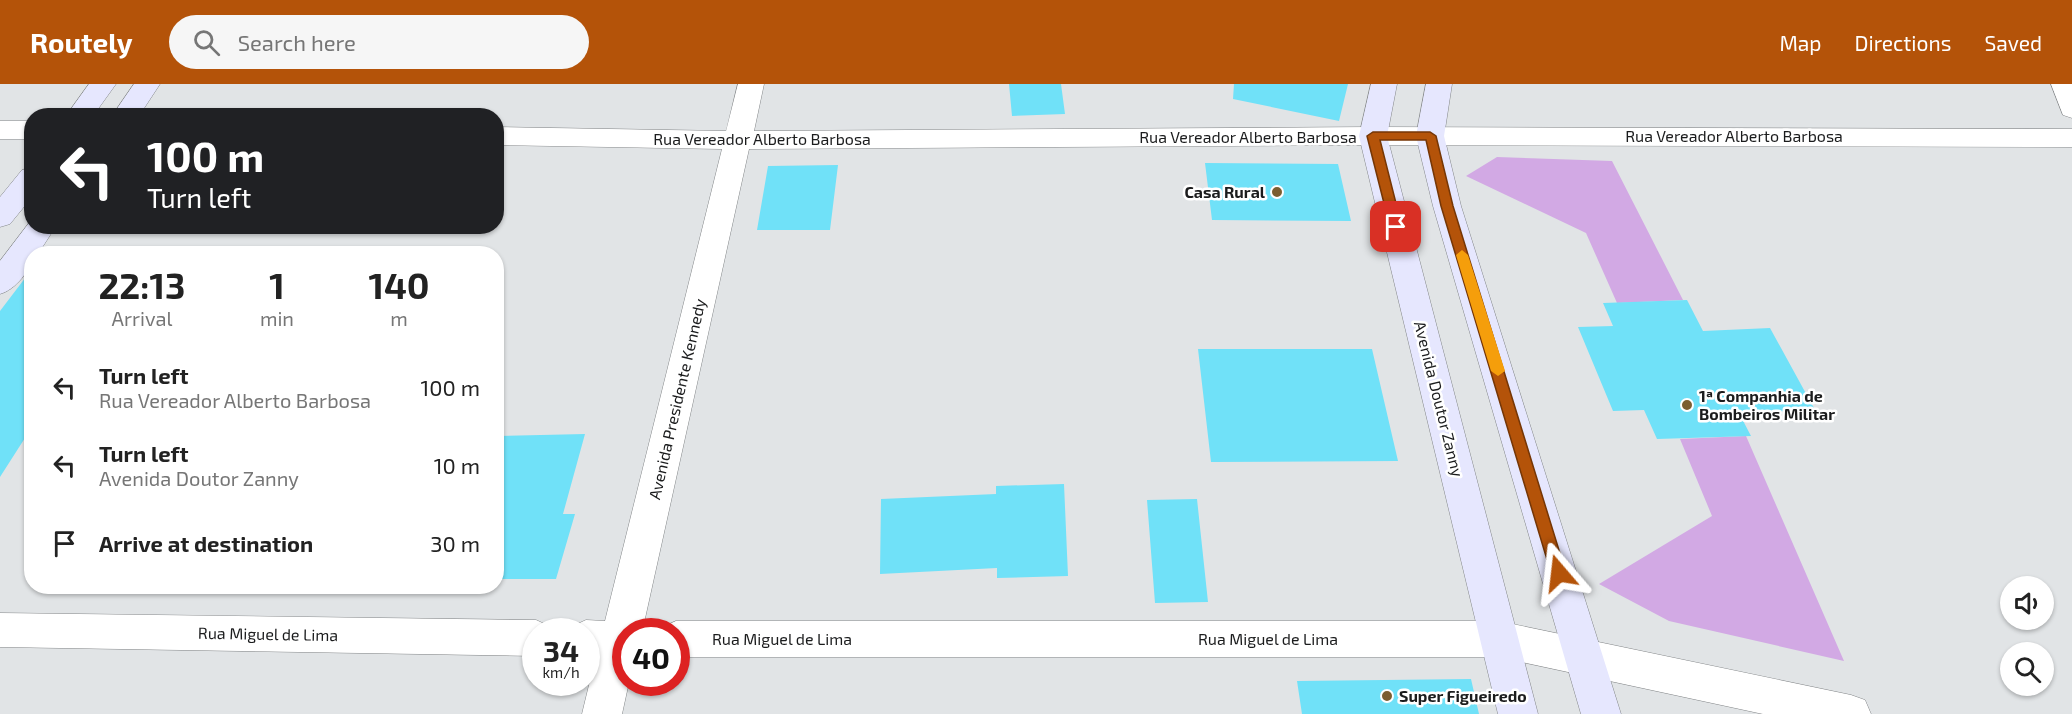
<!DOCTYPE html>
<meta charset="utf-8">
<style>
body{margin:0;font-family:"Exo 2",sans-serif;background:#f6f6f6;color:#222;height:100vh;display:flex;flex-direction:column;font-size:22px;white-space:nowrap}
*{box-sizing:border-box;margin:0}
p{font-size:20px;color:#767676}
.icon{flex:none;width:33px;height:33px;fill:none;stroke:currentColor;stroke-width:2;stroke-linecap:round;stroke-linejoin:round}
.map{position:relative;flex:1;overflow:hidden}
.sheet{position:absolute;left:24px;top:162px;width:480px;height:348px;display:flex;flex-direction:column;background:#fff;border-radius:24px;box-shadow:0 2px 4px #0004}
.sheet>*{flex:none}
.banner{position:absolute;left:24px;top:24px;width:480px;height:126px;border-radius:24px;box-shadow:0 2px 4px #0004;background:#202124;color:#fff;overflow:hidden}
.buttons{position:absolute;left:2000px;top:492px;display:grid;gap:12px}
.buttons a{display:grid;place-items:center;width:54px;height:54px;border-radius:50%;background:#fff;box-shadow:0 2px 4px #0004;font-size:30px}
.speed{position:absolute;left:522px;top:534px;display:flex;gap:12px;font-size:30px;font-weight:700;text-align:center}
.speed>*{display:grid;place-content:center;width:78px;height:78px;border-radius:50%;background:#fff;box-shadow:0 2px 4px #0004;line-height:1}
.speed small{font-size:15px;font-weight:400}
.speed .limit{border:9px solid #d22;background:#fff;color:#111}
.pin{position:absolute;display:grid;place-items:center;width:51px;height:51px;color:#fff;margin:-26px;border-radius:12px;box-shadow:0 3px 9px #0006}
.me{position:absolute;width:66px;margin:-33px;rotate:343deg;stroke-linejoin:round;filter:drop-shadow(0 0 4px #0008)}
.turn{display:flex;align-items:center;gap:21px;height:126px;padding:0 24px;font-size:27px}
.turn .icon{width:78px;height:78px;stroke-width:2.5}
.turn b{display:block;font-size:42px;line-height:51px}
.eta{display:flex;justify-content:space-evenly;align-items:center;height:102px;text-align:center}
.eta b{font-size:36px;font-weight:700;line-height:42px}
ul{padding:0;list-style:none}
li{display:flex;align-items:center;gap:18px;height:78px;padding:0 24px}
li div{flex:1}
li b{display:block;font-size:22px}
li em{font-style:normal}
header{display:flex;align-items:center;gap:36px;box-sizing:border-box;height:84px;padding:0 30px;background:#b45309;color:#fff}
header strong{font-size:28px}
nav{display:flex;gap:33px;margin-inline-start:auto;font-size:21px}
.search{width:420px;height:54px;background:#f6f6f6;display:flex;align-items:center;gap:15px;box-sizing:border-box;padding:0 21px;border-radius:33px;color:#767676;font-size:22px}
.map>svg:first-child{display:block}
</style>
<header>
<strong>Routely</strong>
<div class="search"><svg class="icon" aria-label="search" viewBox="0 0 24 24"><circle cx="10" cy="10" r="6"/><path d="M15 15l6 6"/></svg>Search here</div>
<nav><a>Map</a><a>Directions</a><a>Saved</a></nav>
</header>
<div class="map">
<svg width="2072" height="630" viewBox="0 0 2072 630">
<rect width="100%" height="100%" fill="#e1e4e6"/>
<path fill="#d2a9e4" d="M 1497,73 L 1612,77 L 1683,216 L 1617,219 L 1586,149 L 1466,92 Z
M 1746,352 L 1844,577 L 1669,537 L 1599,500 L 1712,432 L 1680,355 Z"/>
<path fill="#70e1f8" d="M 1009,0 L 1061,0 L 1065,30 L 1012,32 Z
M 1234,0 L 1348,0 L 1339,37 L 1233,15 Z
M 1205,79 L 1338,80 L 1351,137 L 1212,136 Z
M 838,81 L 830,146 L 757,146 L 768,82 Z
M 32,185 L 32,343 L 0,393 L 0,227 Z
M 1687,216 L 1703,247 L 1770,244 L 1815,326 L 1739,329 L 1751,352 L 1657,355 L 1644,326 L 1613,327 L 1578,243 L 1613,242 L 1603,219 Z
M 1198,265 L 1372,265 L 1398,377 L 1211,378 Z
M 585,350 L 563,430 L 575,430 L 556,495 L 496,495 L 496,352 Z
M 1064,400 L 1068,492 L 997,494 L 997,484 L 880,490 L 881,415 L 996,410 L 996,402 Z
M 1197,415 L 1208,518 L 1155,519 L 1147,416 Z
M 1471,595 L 1479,630 L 1302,630 L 1297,597 Z"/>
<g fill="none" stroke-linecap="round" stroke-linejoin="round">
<defs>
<path id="street" d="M 738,0 L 764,0 L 754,47 L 1373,43 L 2072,45 L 2072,63 L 1373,61 L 749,65 L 642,548 L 626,548 L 626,598 L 629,598 L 622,630 L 582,630 L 596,572 L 586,572 L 586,548 L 570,548 L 573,542 L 586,536 L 605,537 L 722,65 L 496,61 L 496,43 L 726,47 Z
M 2051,0 L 2072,0 L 2072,34 L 2063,31 Z
M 0,37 L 32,37 L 32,55 L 0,55 Z
M 0,529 L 536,536 L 549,542 L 552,548 L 536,548 L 536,572 L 0,563 Z
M 676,537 L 1498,537 L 1851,611 L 1865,616 L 1871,630 L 1763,630 L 1498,573 L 676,573 L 676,548 L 660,548 L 663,543 Z"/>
<path id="secondary" d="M 89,0 L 116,0 L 93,32 L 66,32 Z
M 134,0 L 160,0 L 139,32 L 112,32 Z
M 1371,0 L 1397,0 L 1387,52 L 1538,630 L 1498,630 L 1359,52 Z
M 1426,0 L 1452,0 L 1444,52 L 1461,122 L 1621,630 L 1581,630 L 1433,122 L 1416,52 Z
M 32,84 L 32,113 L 10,140 L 0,143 L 0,113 L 22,86 Z
M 32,135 L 32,142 L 56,142 L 38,170 L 32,170 C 32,186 15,206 0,210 L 0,177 Z"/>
</defs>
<use href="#street" stroke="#838688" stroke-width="1"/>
<use href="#secondary" stroke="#838688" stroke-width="1"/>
<use href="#street" fill="#fff" fill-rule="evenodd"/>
<use href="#secondary" fill="#e6e7fe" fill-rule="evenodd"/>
</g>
<path fill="#b45309" stroke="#753606" stroke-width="1.5" d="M 1373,48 L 1430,48 L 1436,52 L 1453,122 L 1566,489 L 1564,494 L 1559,496 L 1553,494 L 1551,489 L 1441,122 L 1426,56 L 1380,56 L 1402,143 L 1396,148 L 1390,143 L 1367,52 Z"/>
<path fill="#f59e0b" d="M 1462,166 L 1468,171 L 1505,287 L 1498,292 L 1491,287 L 1456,171 Z"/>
<g fill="#7b5e31" stroke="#fff" stroke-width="2">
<circle cx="1277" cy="108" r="6"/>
<circle cx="1687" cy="321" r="6"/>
<circle cx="1387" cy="612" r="6"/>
</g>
<g text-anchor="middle" stroke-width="5" stroke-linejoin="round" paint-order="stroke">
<g font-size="16" fill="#1b1c1d" stroke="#fff">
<text x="1734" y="58">Rua Vereador Alberto Barbosa</text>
<text x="1248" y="59">Rua Vereador Alberto Barbosa</text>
<text x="762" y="61">Rua Vereador Alberto Barbosa</text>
<text transform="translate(677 315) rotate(-77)" y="6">Avenida Presidente Kennedy</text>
<text transform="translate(1439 315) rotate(76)" y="6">Avenida Doutor Zanny</text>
<text transform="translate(268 550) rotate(1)" y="6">Rua Miguel de Lima</text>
<text x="782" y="561">Rua Miguel de Lima</text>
<text x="1268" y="561">Rua Miguel de Lima</text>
</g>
<g font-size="16" font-weight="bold" fill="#1b1c1d" stroke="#fff" text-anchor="start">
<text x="1265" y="114" text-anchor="end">Casa Rural</text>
<text x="1699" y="318">1ª Companhia de<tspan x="1699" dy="18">Bombeiros Militar</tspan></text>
<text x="1399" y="618">Super Figueiredo</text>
</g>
</g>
</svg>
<div class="buttons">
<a><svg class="icon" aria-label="sound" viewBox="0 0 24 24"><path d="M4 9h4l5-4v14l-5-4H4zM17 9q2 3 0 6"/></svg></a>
<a><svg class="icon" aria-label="search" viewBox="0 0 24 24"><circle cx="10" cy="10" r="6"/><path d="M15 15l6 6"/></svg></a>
</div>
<div class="speed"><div>34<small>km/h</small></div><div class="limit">40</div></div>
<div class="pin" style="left:1396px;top:143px;background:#d93025"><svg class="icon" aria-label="arrive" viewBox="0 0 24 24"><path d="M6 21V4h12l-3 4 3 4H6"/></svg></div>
<svg class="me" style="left:1559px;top:489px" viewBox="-20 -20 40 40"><path d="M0-17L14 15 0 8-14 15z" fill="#b45309" stroke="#fff" stroke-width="4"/></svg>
<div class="banner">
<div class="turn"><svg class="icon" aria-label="left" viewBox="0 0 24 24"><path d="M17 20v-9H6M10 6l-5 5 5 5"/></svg><div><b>100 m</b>Turn left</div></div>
</div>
<section class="sheet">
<div class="eta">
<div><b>22:13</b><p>Arrival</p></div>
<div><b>1</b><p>min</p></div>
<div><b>140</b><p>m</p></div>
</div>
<ul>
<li><svg class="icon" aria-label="left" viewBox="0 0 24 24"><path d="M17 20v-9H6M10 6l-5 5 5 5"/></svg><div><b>Turn left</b><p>Rua Vereador Alberto Barbosa</p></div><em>100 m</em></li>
<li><svg class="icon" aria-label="left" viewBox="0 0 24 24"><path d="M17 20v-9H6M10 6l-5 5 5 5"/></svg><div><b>Turn left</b><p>Avenida Doutor Zanny</p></div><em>10 m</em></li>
<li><svg class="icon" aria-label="arrive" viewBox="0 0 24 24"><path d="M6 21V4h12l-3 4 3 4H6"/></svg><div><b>Arrive at destination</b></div><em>30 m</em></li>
</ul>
</section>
</div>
